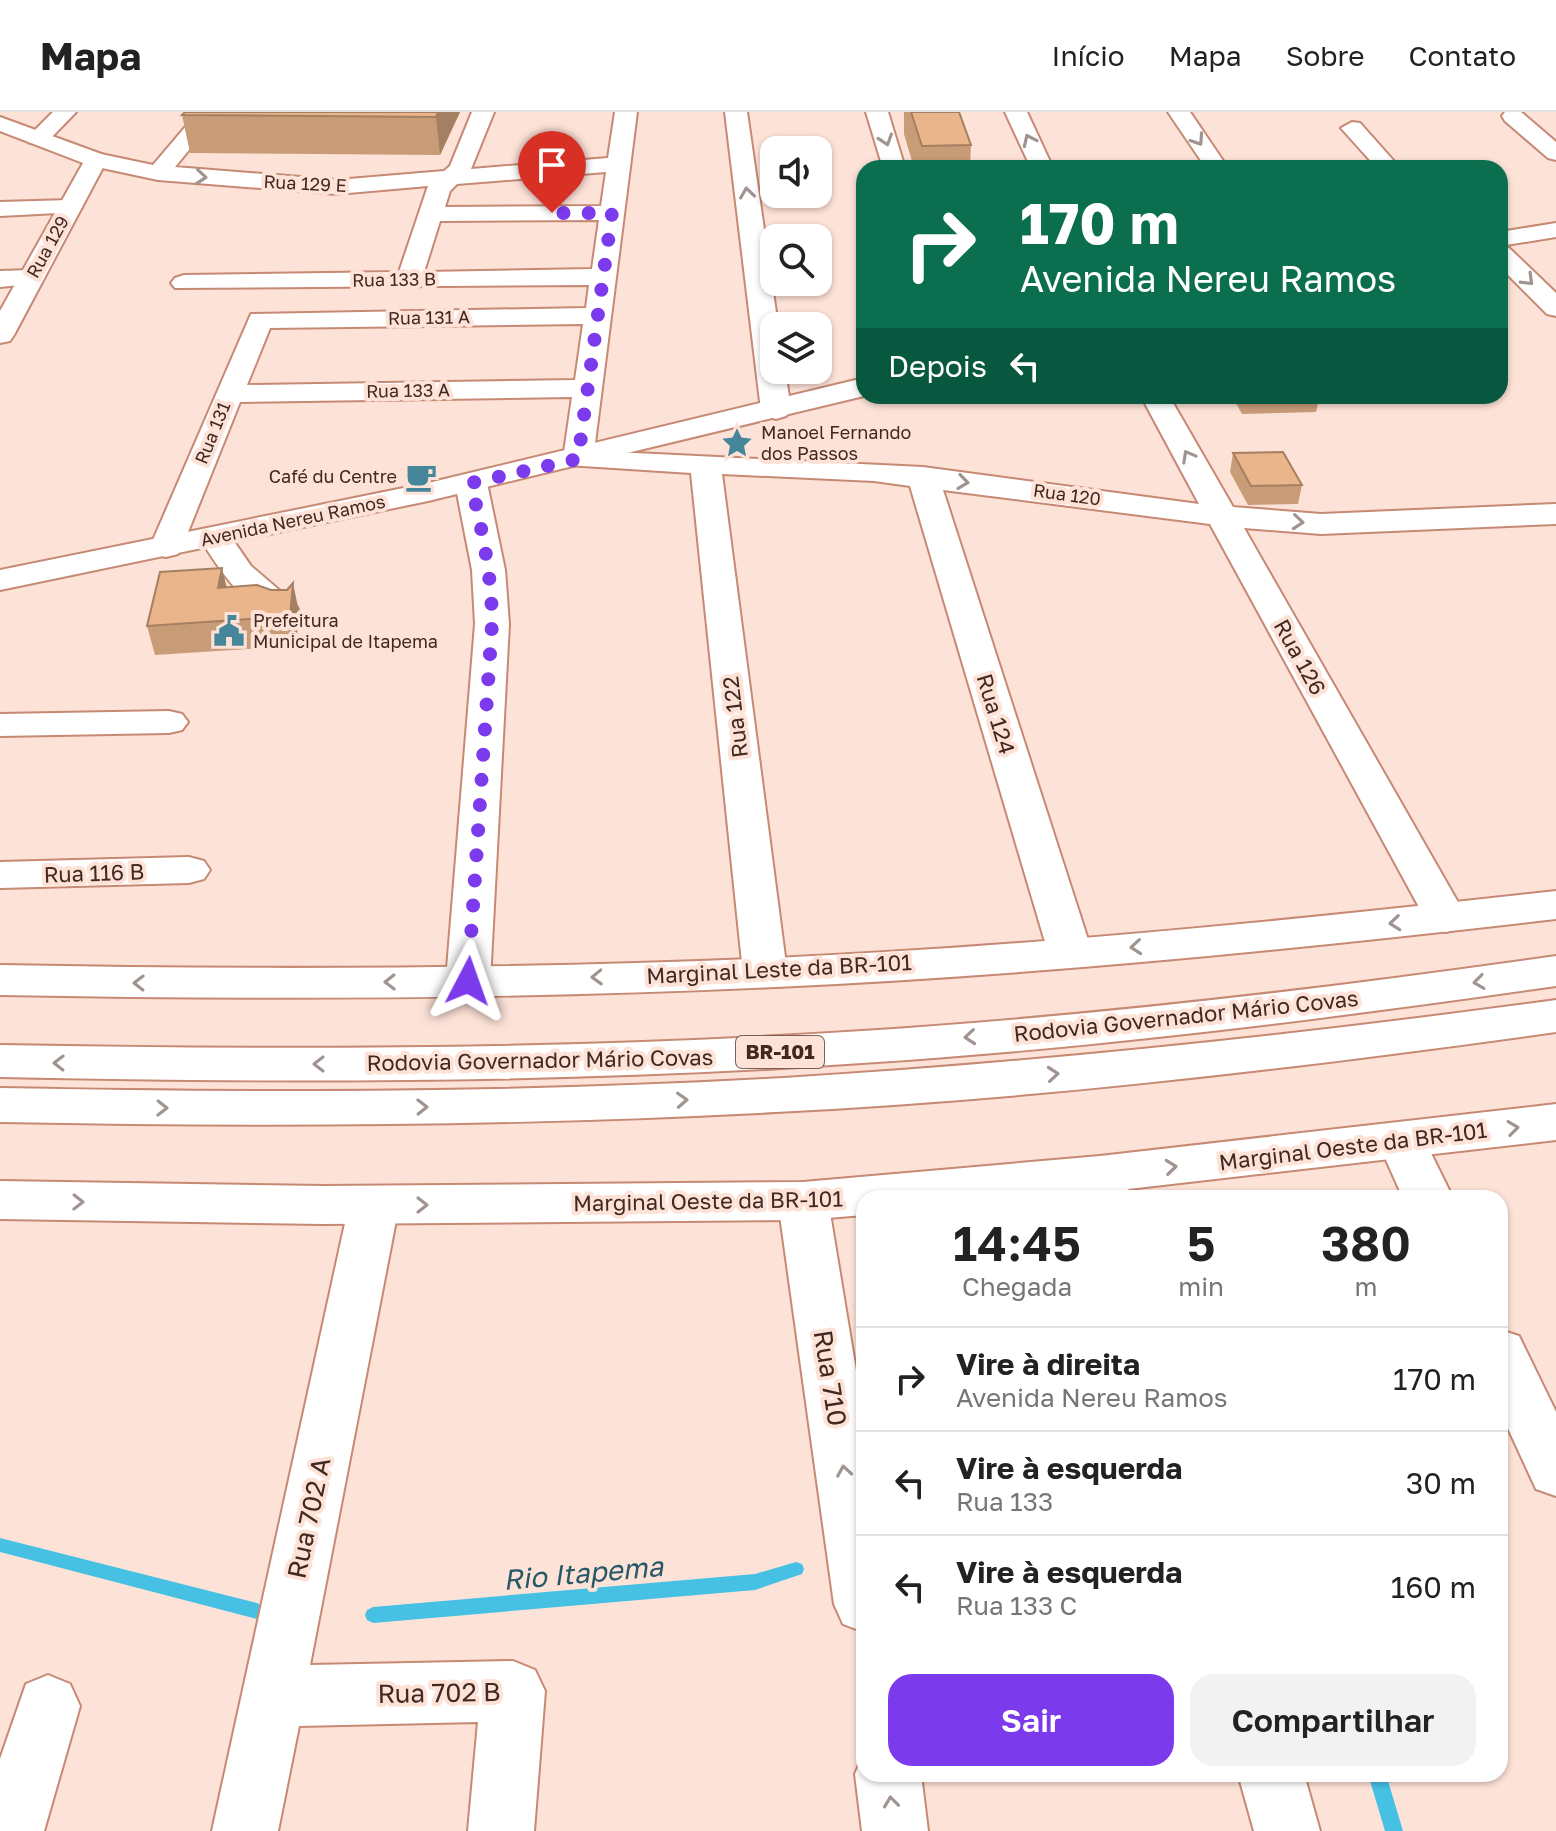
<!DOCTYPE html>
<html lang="pt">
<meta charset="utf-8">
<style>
body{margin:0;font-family:"Golos Text",sans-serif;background:#f2f2f2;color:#222;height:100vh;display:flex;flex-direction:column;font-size:30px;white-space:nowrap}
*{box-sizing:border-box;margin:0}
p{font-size:26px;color:#767676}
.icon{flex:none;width:44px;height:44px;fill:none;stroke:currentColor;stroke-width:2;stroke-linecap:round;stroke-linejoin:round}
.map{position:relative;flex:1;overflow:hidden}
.details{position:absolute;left:856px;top:1078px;width:652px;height:592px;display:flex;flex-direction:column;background:#fff;border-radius:24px;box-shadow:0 2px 6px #0004}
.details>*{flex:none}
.guide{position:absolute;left:856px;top:48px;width:652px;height:244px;border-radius:24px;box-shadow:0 2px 6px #0004;background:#0b6e4f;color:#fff;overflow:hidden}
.fabs{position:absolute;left:760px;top:24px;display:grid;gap:16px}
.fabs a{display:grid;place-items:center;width:72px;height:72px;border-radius:16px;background:#fff;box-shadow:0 2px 6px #0004;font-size:40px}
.pin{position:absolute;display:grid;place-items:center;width:68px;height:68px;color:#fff;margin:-82px -34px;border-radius:50% 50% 50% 0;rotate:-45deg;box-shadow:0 0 8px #0007}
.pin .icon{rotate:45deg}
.me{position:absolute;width:88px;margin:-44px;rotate:4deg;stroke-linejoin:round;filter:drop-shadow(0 0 6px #0008)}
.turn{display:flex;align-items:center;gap:28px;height:168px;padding:0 32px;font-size:36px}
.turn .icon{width:104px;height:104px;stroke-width:2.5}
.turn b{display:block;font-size:56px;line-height:68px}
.then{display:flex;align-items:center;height:76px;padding:0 32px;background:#0003;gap:16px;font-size:30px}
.eta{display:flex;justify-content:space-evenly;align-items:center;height:136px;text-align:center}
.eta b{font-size:48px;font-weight:600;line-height:56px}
.action{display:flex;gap:16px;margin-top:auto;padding:16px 32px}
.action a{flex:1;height:92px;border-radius:24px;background:#7c3aed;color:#fff;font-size:32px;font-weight:600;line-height:92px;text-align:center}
.action a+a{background:#f2f2f2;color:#222}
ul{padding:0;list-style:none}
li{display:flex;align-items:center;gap:24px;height:104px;padding:0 32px;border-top:2px solid #e0e0e0}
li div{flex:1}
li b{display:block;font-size:30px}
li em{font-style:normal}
header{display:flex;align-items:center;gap:48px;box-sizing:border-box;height:112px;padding:0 40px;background:#fff;border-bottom:2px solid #e0e0e0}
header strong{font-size:38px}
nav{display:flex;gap:44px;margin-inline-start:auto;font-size:28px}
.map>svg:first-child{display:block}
</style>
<header>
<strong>Mapa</strong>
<nav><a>Início</a><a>Mapa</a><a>Sobre</a><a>Contato</a></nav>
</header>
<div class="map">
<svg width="1556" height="1719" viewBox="0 0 1556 1719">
<rect width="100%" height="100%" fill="#fde2d8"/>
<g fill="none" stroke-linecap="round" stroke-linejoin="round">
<path fill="#46c1e4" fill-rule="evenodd" d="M 0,1426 L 257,1491 L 263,1494 L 265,1499 L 263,1504 L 257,1507 L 0,1440 Z
M 796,1450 L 802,1452 L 804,1457 L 802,1462 L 755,1478 L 373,1511 L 367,1508 L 365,1503 L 367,1498 L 373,1495 L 755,1462 Z
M 1368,1662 L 1386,1662 L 1403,1719 L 1385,1719 Z"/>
<defs>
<path id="minor" d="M 53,0 L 76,0 L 46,31 L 30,31 L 27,26 Z
M 198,0 L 220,0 L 175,55 L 337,68 L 444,59 L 450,54 L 472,0 L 494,0 L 471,57 L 608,46 L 615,0 L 637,0 L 594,339 L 923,355 L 1199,392 L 1141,284 L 1169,284 L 1233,395 L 1321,402 L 1556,392 L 1556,412 L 1321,422 L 1244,416 L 1467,806 L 1461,816 L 1446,820 L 1431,816 L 1425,806 L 1210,412 L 943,378 L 1092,840 L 1085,850 L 1070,854 L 1055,850 L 1048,840 L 910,374 L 874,369 L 722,362 L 787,860 L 781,870 L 765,875 L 749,870 L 743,860 L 691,361 L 567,353 L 563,347 L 572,285 L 240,290 L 182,435 L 178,442 L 166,445 L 154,442 L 150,435 L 251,202 L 586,196 L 589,173 L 175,176 L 171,171 L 175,166 L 184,163 L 399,160 L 428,74 L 337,82 L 158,68 L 88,53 L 85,48 L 96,41 L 153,53 ZM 606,60 L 601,94 L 445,95 L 450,79 L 457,72 ZM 599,108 L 592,157 L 424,160 L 440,109 ZM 583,212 L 575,268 L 247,273 L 270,216 Z
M 725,0 L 747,0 L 778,214 L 774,214 L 774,258 L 785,258 L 791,298 L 786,304 L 776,307 L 766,304 L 761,298 Z
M 866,0 L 888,0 L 905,56 L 883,56 Z
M 1005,0 L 1027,0 L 1053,56 L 1031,56 Z
M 1168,0 L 1190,0 L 1228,56 L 1206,56 Z
M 1505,0 L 1521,0 L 1556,30 L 1556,48 L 1548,46 L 1505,9 L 1502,4 Z
M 1352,10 L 1360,11 L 1400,56 L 1377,56 L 1341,16 Z
M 70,88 L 78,90 L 82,95 L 78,100 L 0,104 L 0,90 Z
M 1500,134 L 1509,136 L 1556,181 L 1556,204 L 1547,202 L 1500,155 Z
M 31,158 L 40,161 L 44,166 L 40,171 L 0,175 L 0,159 Z
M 471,362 L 482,364 L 487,371 L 505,458 L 509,512 L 490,869 L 484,880 L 468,884 L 452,880 L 446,869 L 475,512 L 472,458 L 455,371 L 460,364 Z
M 215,415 L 226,418 L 251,454 L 293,490 L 298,497 L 293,504 C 254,514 217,454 199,425 L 204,418 Z
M 169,599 L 182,602 L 188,610 L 182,618 L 169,621 L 0,624 L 0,602 Z
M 189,745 L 204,749 L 210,758 L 204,767 L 189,771 L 0,776 L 0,750 Z
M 1402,1012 L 1419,1017 L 1453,1086 L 1403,1086 L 1378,1030 L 1385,1017 Z
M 1100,1044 L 1117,1050 L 1132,1086 L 1082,1086 L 1075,1063 L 1083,1050 Z
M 803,1070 L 821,1076 L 828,1089 L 864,1307 L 864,1520 L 843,1512 L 834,1492 L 778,1089 L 785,1076 Z
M 374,1074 L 392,1079 L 399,1093 L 310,1553 L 513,1549 L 535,1558 L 545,1579 L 534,1719 L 468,1719 L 478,1610 L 299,1614 L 278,1719 L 212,1719 L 349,1093 L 356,1079 Z
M 1500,1218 L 1519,1224 L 1556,1300 L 1556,1384 L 1536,1377 L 1500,1299 Z
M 48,1563 L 70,1572 L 80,1594 L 44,1719 L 0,1719 L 0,1647 L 26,1572 Z
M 864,1641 L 864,1662 L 921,1662 L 928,1719 L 862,1719 L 855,1662 Z
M 1238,1662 L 1304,1662 L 1320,1719 L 1254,1719 Z"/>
<path id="major" d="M 0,5 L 104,43 L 107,48 L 14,223 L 10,229 L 0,231 L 0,199 L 83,51 L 0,19 Z
M 1556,111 L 1556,125 L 1500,134 L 1500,120 Z
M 864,266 L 864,284 L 428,389 L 0,478 L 0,458 L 428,371 Z
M 1556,779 L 1556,807 C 1297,837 1037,863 776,875 C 517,887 259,888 0,883 L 0,853 C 259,858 517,857 775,846 C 1036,834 1296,808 1556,779 Z
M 1556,992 L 1556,1028 L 1050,1086 L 864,1086 L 864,1103 L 803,1108 L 323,1112 L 0,1107 L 0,1069 L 323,1074 L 803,1070 L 1100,1044 Z"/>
<path id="highway" d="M 1556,844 L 1556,874 C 1326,907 1095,936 862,951 C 575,971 287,971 0,965 L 0,933 C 287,938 575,938 862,919 C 1095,904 1326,877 1556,844 Z
M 1556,888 L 1556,920 C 1297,956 1037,987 776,1000 C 517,1014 259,1015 0,1010 L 0,976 C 261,981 523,981 784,966 C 1043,950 1299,923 1556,888 Z"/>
</defs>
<use href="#minor" stroke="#c68973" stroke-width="4"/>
<use href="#major" stroke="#c68973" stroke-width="4"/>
<use href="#highway" stroke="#c68973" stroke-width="4"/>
<use href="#minor" fill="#fff" fill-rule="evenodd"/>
<use href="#major" fill="#fff" fill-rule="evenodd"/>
<use href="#highway" fill="#fff" fill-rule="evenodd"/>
</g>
<path fill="#c99c78" d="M 460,0 L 440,43 L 190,41 L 182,3 Z
M 904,0 L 959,0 L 971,33 L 970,56 L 914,56 L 904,22 Z
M 1232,284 L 1320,284 L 1316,300 L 1242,302 Z
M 1233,341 L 1302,373 L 1298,392 L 1248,393 L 1230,360 Z
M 226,475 L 299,500 L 296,534 L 155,543 L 147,514 Z"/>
<path fill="#a47f61" d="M 438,0 L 460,0 L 440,43 L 436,5 Z
M 222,456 L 229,485 L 218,476 Z
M 293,471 L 299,500 L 296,534 L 290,504 Z"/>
<path fill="#eab58b" stroke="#a47f61" stroke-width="2" d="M 185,0 L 438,0 L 436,5 L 182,3 Z
M 911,0 L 959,0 L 971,33 L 922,34 Z
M 1283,340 L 1302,373 L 1251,374 L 1233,341 Z
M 222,456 L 218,476 L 257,473 L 271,478 L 287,478 L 293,471 L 290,504 L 147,514 L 160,460 Z"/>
<defs><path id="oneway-chevron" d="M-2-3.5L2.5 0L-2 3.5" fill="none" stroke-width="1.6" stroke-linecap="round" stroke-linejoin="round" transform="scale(2)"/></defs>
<g stroke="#a09490">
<use href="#oneway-chevron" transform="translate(886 28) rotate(72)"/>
<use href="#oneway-chevron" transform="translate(1029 28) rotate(-115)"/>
<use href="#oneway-chevron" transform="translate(1198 28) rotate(56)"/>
<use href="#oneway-chevron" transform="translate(201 65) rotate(5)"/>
<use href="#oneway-chevron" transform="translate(747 81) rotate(-98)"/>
<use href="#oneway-chevron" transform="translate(1528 168) rotate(45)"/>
<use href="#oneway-chevron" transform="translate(1188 344) rotate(-119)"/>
<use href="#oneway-chevron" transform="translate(963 370) rotate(8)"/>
<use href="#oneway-chevron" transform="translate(1298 410) rotate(5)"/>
<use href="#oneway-chevron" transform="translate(1395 811) rotate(174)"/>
<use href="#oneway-chevron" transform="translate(1136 835) rotate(175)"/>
<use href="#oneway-chevron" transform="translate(597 865) rotate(178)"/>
<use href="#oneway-chevron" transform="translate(390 870) rotate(179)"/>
<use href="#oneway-chevron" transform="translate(1479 870) rotate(172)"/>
<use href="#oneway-chevron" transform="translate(139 871) rotate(-179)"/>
<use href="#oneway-chevron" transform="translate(970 925) rotate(175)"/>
<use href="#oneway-chevron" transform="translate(59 951) rotate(-179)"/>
<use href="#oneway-chevron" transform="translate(319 952) rotate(180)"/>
<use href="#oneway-chevron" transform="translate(1053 962) rotate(-5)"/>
<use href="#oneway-chevron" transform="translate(682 988) rotate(-3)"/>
<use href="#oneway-chevron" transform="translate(422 995) rotate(-1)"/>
<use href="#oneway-chevron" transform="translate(162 996) rotate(1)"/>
<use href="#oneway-chevron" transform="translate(1513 1016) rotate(-7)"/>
<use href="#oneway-chevron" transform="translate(1171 1055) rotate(-6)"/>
<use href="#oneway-chevron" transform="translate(78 1090) rotate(1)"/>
<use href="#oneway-chevron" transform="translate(422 1093)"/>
<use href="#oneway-chevron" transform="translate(844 1359) rotate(-99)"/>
<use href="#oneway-chevron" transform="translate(891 1690) rotate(-97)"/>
</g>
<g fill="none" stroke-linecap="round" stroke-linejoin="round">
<path stroke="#7c3aed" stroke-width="14" stroke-dasharray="0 25.2" d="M 468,869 L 492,512 C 492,462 482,419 471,371 L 578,347 L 612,101 L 552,101"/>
</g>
<defs>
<symbol id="sight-bare" viewBox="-9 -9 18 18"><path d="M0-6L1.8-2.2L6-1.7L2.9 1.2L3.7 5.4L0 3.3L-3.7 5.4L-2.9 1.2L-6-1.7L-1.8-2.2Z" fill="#46869a" stroke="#fde2d8" stroke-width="2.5" paint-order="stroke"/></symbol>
<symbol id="cafe-bare" viewBox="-9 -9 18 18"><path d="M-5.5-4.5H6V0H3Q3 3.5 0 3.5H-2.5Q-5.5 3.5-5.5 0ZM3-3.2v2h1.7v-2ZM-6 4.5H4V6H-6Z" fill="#46869a" stroke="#fde2d8" stroke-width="2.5" paint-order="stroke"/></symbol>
<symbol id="civic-bare" viewBox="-9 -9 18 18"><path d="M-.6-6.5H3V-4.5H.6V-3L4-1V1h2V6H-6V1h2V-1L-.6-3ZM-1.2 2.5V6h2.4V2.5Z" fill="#46869a" stroke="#fde2d8" stroke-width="2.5" paint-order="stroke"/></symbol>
</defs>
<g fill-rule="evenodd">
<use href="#sight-bare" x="715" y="309" width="44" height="44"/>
<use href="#cafe-bare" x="399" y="343" width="44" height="44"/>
<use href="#civic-bare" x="207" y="497" width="44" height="44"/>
</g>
<g text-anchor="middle" stroke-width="8" stroke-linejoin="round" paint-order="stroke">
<g font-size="18" fill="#422920" stroke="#fde2d8">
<text transform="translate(305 72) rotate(3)" y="6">Rua 129 E</text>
<text transform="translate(48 135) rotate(-61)" y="6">Rua 129</text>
<text transform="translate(394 168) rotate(-1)" y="6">Rua 133 B</text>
<text transform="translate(429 206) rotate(-1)" y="6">Rua 131 A</text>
<text transform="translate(408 279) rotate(-1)" y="6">Rua 133 A</text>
<text transform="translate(213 321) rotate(-68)" y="6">Rua 131</text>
<text transform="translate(1067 383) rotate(8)" y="6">Rua 120</text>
<text transform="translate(293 409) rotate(-12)" y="6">Avenida Nereu Ramos</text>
</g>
<g font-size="18" fill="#422920" stroke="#fde2d8" text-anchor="start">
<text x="761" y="327">Manoel Fernando<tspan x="761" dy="21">dos Passos</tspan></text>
<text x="397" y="371" text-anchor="end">Café du Centre</text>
<text x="253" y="515">Prefeitura<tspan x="253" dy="21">Municipal de Itapema</tspan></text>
</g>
<rect fill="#fde2d8" stroke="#7a6057" stroke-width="2" x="736" y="924" width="88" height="32" rx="6"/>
<g font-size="20" font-weight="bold" fill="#422920">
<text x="780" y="947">BR-101</text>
</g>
<g font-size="22" fill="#422920" stroke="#fde2d8">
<text transform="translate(1300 545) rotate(61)" y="8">Rua 126</text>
<text transform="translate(996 602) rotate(73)" y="8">Rua 124</text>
<text transform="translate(735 605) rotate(-97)" y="8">Rua 122</text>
<text transform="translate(94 761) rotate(-2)" y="8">Rua 116 B</text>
<text transform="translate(779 857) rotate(-3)" y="8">Marginal Leste da BR-101</text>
<text transform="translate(1186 904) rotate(-6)" y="8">Rodovia Governador Mário Covas</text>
<text transform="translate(540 948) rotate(-1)" y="8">Rodovia Governador Mário Covas</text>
<text transform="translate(1353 1034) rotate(-7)" y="8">Marginal Oeste da BR-101</text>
<text transform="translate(708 1089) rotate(-1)" y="8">Marginal Oeste da BR-101</text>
</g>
<g font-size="26" fill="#422920" stroke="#fde2d8">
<text transform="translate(830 1266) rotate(81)" y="9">Rua 710</text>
<text transform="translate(309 1406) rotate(-78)" y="9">Rua 702 A</text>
<text transform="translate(439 1581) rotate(-1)" y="9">Rua 702 B</text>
</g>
<g font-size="28" font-style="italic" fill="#265867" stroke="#fde2d8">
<text transform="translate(583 1461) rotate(-5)" y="10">Rio Itapema</text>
</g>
</g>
</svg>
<div class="fabs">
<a><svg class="icon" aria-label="sound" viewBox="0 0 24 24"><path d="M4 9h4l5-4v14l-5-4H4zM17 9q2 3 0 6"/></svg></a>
<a><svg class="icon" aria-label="search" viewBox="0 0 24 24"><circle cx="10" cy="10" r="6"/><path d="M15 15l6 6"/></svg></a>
<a><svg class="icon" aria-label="layers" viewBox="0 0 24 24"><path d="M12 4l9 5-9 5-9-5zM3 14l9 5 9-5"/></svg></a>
</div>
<div class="pin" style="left:552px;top:101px;background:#d93025"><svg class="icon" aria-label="arrive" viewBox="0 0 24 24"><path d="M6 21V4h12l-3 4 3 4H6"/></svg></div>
<svg class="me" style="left:468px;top:869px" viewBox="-20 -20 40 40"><path d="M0-17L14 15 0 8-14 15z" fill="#7c3aed" stroke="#fff" stroke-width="4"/></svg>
<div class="guide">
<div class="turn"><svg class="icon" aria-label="right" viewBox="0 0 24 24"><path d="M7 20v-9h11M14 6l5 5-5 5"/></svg><div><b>170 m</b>Avenida Nereu Ramos</div></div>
<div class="then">Depois<svg class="icon" aria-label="left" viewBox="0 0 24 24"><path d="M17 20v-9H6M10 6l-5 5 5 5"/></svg></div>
</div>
<section class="details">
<div class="eta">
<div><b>14:45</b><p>Chegada</p></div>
<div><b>5</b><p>min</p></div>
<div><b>380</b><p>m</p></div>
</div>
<ul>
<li><svg class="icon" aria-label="right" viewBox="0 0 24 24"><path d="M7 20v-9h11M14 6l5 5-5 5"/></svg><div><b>Vire à direita</b><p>Avenida Nereu Ramos</p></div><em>170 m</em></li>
<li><svg class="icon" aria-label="left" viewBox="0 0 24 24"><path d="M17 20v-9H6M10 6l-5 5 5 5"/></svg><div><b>Vire à esquerda</b><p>Rua 133</p></div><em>30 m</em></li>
<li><svg class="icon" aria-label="left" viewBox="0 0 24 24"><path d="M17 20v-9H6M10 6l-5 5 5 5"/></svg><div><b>Vire à esquerda</b><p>Rua 133 C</p></div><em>160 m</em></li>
</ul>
<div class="action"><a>Sair</a><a>Compartilhar</a></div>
</section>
</div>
